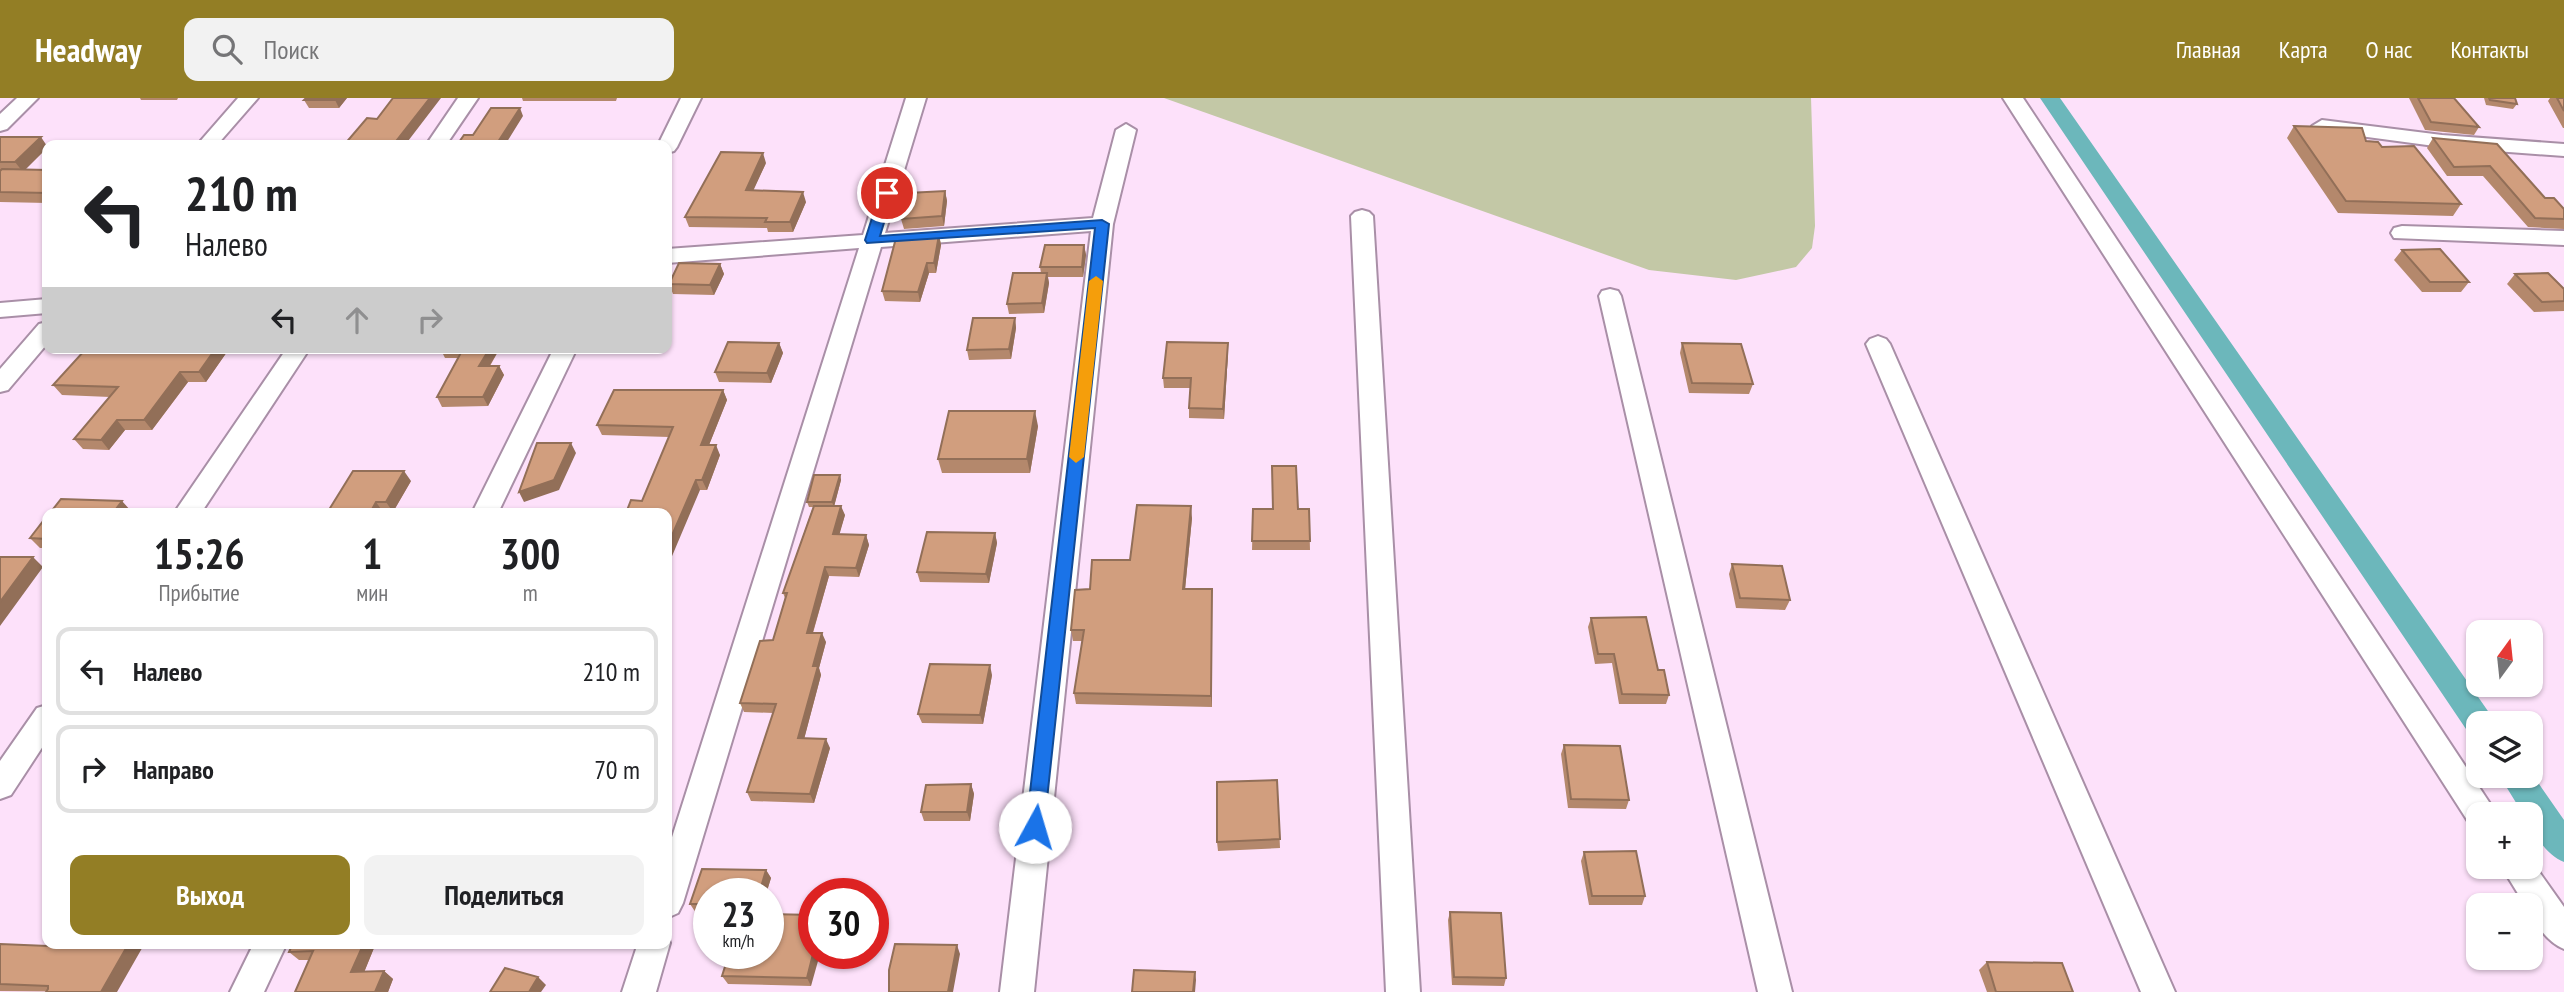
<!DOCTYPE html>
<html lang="ru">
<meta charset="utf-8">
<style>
body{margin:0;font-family:"PT Sans Narrow",sans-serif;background:#f2f2f2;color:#202124;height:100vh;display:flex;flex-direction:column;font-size:26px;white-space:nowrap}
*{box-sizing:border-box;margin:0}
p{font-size:23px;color:#757577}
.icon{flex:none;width:38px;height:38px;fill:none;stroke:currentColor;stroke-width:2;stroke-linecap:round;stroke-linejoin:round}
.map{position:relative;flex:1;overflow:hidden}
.details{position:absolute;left:42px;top:410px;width:630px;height:441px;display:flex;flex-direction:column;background:#fff;border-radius:14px;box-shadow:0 2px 5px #0004}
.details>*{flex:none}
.top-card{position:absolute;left:42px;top:42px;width:630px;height:214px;border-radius:14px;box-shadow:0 2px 5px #0004;background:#fff;color:#202124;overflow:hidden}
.needle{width:46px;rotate:15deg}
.buttons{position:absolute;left:2466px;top:522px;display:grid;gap:14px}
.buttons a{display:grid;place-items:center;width:77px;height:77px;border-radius:14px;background:#fff;box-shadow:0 2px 5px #0004;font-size:35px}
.speed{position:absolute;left:693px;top:780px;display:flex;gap:14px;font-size:35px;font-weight:700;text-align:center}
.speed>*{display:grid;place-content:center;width:91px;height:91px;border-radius:50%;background:#fff;box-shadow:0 2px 5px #0004;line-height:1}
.speed small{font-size:18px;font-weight:400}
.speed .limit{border:10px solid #d22;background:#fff;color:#111}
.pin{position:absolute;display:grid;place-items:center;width:60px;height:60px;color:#fff;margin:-30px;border:4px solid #fff;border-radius:50%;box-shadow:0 2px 7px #0007}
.me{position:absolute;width:77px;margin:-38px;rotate:6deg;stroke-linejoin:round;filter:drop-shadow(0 0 5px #0008)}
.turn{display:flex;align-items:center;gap:24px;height:147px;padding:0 28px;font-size:32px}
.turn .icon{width:91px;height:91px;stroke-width:2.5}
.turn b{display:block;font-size:49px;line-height:60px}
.lanes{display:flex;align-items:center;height:66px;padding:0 28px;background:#0003;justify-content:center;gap:35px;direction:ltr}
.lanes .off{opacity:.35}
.eta{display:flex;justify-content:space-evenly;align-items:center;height:119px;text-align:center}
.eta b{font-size:42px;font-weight:800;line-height:49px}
.action{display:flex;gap:14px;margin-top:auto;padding:14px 28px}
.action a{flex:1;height:80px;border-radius:14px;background:#937e25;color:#fff;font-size:28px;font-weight:800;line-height:80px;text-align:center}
.action a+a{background:#f2f2f2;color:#202124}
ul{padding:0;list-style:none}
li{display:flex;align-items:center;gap:21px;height:88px;margin:0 14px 10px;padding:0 14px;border:4px solid #e0e0e0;border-radius:14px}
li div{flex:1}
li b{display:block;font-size:26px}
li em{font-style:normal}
header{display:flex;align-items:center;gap:42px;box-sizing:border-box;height:98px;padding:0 35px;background:#937e25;color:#fff}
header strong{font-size:33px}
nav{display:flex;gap:38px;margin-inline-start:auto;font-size:24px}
.search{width:490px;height:63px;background:#f2f2f2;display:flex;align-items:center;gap:18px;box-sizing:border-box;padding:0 24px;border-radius:14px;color:#757577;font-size:26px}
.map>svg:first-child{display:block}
</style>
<header>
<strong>Headway</strong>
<div class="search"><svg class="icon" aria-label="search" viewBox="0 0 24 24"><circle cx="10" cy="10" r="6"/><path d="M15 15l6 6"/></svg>Поиск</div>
<nav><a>Главная</a><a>Карта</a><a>О нас</a><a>Контакты</a></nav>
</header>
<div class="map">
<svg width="2564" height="894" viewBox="0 0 2564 894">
<rect width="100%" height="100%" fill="#fde1fa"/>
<path fill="#c3c8a6" d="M 1164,0 L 1811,0 L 1815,128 L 1812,150 L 1796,169 L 1736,182 L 1649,172 Z"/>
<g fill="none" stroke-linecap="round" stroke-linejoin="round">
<path fill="#6cb7bb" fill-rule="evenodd" d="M 2040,0 L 2060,0 L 2490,616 L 2494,625 L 2478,625 L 2478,638 L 2468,634 Z
M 2530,673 L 2564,722 L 2564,764 C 2547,757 2530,735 2530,716 L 2523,716 L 2499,677 L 2530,677 Z"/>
<defs>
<path id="minor" d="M 17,0 L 38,0 L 7,31 L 0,33 L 0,16 Z
M 238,0 L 258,0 L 217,47 L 197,47 Z
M 458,0 L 478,0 L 446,47 L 426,47 Z
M 681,0 L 701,0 L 677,49 L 674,53 L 667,55 L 667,47 L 658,47 Z
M 906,0 L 926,0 L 885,135 L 1093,120 L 1116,32 L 1126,26 L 1136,32 L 1113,126 L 1034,894 L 1000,894 L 1091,133 L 881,149 L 683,805 L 678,815 L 667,820 L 667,755 L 859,150 L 667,165 L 667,151 L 863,137 Z
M 2003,0 L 2023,0 L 2491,707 L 2495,716 L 2478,716 L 2478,729 L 2469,725 Z
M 2322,22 L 2442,37 L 2564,46 L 2564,58 L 2442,49 L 2315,32 L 2312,28 Z
M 1362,112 L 1369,114 L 1373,118 L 1420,894 L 1386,894 L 1351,118 L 1355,114 Z
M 2402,128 L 2564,133 L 2564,147 L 2394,140 L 2391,135 L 2394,130 Z
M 1610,191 L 1618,193 L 1621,198 L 1792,894 L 1758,894 L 1599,198 L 1602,193 Z
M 47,201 L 47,215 L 0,219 L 0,205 Z
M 47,224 L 47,246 L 8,292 L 0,294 L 0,271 L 39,226 Z
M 1878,238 L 1886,241 L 1890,246 L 2175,894 L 2141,894 L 1866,246 L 1870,241 Z
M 287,250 L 310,250 L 201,415 L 174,415 Z
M 554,250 L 577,250 L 498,415 L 472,415 Z
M 47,607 L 47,642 L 11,697 L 0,701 L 0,663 L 37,610 Z
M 2530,761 L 2564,809 L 2564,851 C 2549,845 2530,823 2530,807 L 2525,807 L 2501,768 L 2530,768 Z
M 667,837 L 670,845 L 656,894 L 622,894 L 638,845 L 667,845 Z
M 254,845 L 287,845 L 264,894 L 230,894 Z"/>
</defs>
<use href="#minor" stroke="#a98fa7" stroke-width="4"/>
<use href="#minor" fill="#fff" fill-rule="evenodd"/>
</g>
<path fill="#b4886c" d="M 140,0 L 178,0 L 177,2 L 141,2 Z
M 347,0 L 339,10 L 309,10 L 304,2 Z
M 522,0 L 617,0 L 616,3 L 523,3 Z
M 2409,0 L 2454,0 L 2479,29 L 2474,37 L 2425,32 Z
M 2484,0 L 2515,0 L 2517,6 L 2513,11 L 2486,7 Z
M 2550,0 L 2564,0 L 2564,30 L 2563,30 L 2548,3 Z
M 2294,28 L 2366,43 L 2382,49 L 2461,106 L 2453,118 L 2338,115 L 2287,40 Z
M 0,39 L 47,48 L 47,50 L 25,71 L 47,72 L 47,105 L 0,104 Z
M 2433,40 L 2497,46 L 2545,100 L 2564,111 L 2564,131 L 2528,129 L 2483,78 L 2447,78 L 2427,50 Z
M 766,65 L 753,92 L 806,104 L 793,134 L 768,134 L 767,130 L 689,129 L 685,119 Z
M 945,93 L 947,103 L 944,128 L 904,131 L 901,121 Z
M 939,137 L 941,147 L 936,175 L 929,175 L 920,204 L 885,203 L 882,193 Z
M 1084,147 L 1086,157 L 1083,179 L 1048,179 L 1049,185 L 1044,215 L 1009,216 L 1007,206 L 1041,175 L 1040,169 Z
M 2402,152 L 2469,184 L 2461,194 L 2422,194 L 2394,162 Z
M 720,166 L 724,176 L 714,197 L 673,196 L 669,186 Z
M 2515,176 L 2564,191 L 2564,213 L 2534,214 L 2507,186 Z
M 1015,220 L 1016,230 L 1011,261 L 969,262 L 967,252 Z
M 779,245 L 783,255 L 771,285 L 719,284 L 715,274 Z
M 1682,245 L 1753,286 L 1749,296 L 1689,295 L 1680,255 Z
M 108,250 L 228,250 L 229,251 L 206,284 L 188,284 L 152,332 L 125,332 L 109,352 L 83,351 L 74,341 L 110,299 L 62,297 L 53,287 L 106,254 Z
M 500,250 L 490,268 L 499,268 L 504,277 L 488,308 L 442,309 L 437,299 L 458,260 L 445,260 L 440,250 Z
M 1228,255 L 1224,321 L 1189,320 L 1189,310 L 1190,290 L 1164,290 L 1163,280 Z
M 723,292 L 727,302 L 709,347 L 720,357 L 707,392 L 700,392 L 642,403 L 669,339 L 602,337 L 597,327 Z
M 1038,328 L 1030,375 L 942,375 L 938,361 Z
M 840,377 L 841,382 L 834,408 L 845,417 L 839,436 L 866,437 L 869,447 L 859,479 L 829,478 L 813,535 L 826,544 L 819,570 L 821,577 L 804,641 L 830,650 L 814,705 L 751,703 L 747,694 L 773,615 L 744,614 L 740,605 L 773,542 L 785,500 L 783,495 L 813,409 L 809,409 L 807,404 Z
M 411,383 L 393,414 L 327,415 Z
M 1253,411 L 1309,411 L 1310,452 L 1252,452 Z
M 47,418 L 47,450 L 40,450 L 30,440 Z
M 1192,420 L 1185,491 L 1212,502 L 1212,609 L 1076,606 L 1074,595 L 1082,543 L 1073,543 L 1071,532 L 1090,491 L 1130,462 Z
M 995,435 L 997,445 L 989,485 L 920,484 L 917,474 Z
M 1732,466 L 1790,502 L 1785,512 L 1736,510 L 1729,476 Z
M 1591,520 L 1658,572 L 1669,597 L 1666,606 L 1619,606 L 1612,565 L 1595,566 L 1588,529 Z
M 992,577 L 983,626 L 922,625 L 918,616 Z
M 1564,647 L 1629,702 L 1626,711 L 1568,710 L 1561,656 Z
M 1277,682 L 1280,750 L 1218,753 L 1217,744 Z
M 971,686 L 974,696 L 970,723 L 924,723 L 921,714 Z
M 1584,754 L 1645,798 L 1642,807 L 1589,807 L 1581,763 Z
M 702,771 L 766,772 L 771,780 L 766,796 L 709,796 L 709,815 L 696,815 L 690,806 Z
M 1450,814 L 1506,880 L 1504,888 L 1452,887 L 1448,822 Z
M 814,817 L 811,888 L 728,886 L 722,878 Z
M 293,845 L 376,845 L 364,874 L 384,873 L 393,881 L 388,894 L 295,894 L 309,862 L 299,862 L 289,854 Z
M 0,846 L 72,849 L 117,894 L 0,893 Z
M 1987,864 L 2073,894 L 1987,894 L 1979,872 Z"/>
<path fill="#926f58" d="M 336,0 L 347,0 L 339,10 L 335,2 Z
M 430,0 L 441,0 L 405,47 L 393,47 Z
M 520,10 L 523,18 L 505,47 L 496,47 Z
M 41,39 L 47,48 L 47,50 L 23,74 L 15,64 Z
M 763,55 L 766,65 L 749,102 L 746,92 Z
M 945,93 L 947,103 L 944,128 L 942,118 Z
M 803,94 L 806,104 L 793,134 L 790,124 Z
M 939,137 L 941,147 L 936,175 L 934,165 Z
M 1084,147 L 1086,157 L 1083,179 L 1082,169 Z
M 927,165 L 929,175 L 920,204 L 918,194 Z
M 720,166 L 724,176 L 714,197 L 710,187 Z
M 1047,175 L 1049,185 L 1044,215 L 1042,205 Z
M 1015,220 L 1016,230 L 1011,261 L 1009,251 Z
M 779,245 L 783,255 L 771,285 L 767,275 Z
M 1228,245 L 1228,255 L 1224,321 L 1223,311 Z
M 216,250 L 228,250 L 229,251 L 206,284 L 199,274 Z
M 490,250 L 500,250 L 484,277 L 479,268 Z
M 499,268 L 504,277 L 488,308 L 483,299 Z
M 180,274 L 188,284 L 152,332 L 144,322 Z
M 723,292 L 727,302 L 705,357 L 701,347 Z
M 1035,313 L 1038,328 L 1030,375 L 1027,361 Z
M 117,322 L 125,332 L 109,352 L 101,342 Z
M 571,345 L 576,355 L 559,392 L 524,404 L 519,394 Z
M 716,347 L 720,357 L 707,392 L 702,382 Z
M 404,373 L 411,383 L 393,414 L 386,404 Z
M 840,377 L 841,382 L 834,409 L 832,404 Z
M 696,382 L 700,392 L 667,470 L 667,449 Z
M 122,403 L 131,413 L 129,415 L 113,415 Z
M 376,404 L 383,414 L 382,415 L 370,415 Z
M 841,408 L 845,417 L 837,445 L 833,436 Z
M 1191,408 L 1192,420 L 1184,502 L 1183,491 Z
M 995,435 L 997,445 L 989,485 L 986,476 Z
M 866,437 L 869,447 L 859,479 L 856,470 Z
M 33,459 L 43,469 L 0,528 L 0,504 Z
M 825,469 L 829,478 L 810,544 L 807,535 Z
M 1212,491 L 1212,609 L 1211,598 Z
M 822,535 L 826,544 L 819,570 L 821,577 L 802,649 L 798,640 L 813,568 Z
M 990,567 L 992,577 L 983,626 L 980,617 Z
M 826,641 L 830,650 L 814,705 L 810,696 Z
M 971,686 L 974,696 L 970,723 L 967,714 Z
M 766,772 L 771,780 L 766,796 L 759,796 Z
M 129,845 L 145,845 L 117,894 L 101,894 Z
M 364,845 L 376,845 L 361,882 L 351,874 Z
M 957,847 L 960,856 L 953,894 L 948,894 Z
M 814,852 L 814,856 L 820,856 L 811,888 L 807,880 Z
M 384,873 L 393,881 L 388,894 L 375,894 Z
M 1195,874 L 1196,882 L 1195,894 L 1193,894 Z
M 538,879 L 546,887 L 541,894 L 529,894 Z"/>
<path fill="#d19e7e" stroke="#926f58" stroke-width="2" d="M 306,0 L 336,0 L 335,2 L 304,2 Z
M 393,0 L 430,0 L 393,47 L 344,47 L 367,20 L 377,21 Z
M 2418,0 L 2454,0 L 2479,29 L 2431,24 Z
M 2489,0 L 2515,0 L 2517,6 L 2490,2 Z
M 2557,0 L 2564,0 L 2564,13 Z
M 491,10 L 520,10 L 496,47 L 457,47 L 464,37 L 473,37 Z
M 2294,28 L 2362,30 L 2366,43 L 2378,44 L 2382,49 L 2414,48 L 2461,106 L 2346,103 Z
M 0,39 L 41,39 L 15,64 L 0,64 Z
M 2433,40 L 2497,46 L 2545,100 L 2554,100 L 2564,111 L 2564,121 L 2535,120 L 2490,68 L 2454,69 Z
M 162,43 L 158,47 L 118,47 L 122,44 Z
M 721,54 L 763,55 L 746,92 L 803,94 L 790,124 L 765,124 L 767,120 L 685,119 Z
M 2,71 L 47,72 L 47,95 L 0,94 L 0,73 Z
M 945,93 L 942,118 L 901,121 L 908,95 Z
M 939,137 L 934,165 L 927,165 L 918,194 L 882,193 L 896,140 Z
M 1045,147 L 1084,147 L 1082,169 L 1040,169 Z
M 2440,151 L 2469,184 L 2430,184 L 2402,152 Z
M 679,165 L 720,166 L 710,187 L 669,186 Z
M 1013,175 L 1047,175 L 1042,205 L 1007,206 Z
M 2548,175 L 2564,191 L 2564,203 L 2542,204 L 2515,176 Z
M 973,220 L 1015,220 L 1009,251 L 967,252 Z
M 728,244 L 779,245 L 767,275 L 715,274 Z
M 1167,244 L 1228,245 L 1223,311 L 1189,310 L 1191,280 L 1163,280 Z
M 1682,245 L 1741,246 L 1753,286 L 1692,285 Z
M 108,250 L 216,250 L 199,274 L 180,274 L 144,322 L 117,322 L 101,342 L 74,341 L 118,289 L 53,287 L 84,253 L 106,254 Z
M 490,250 L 479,268 L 499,268 L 483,299 L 437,299 L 463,251 L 440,250 Z
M 614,292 L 723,292 L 701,347 L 716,347 L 702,382 L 696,382 L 667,449 L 667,415 L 626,415 L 631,402 L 642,403 L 673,329 L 597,327 Z
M 949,313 L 1035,313 L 1027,361 L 938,361 Z
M 537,345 L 571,345 L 554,382 L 519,394 Z
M 1272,368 L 1296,368 L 1298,411 L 1309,411 L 1310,443 L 1252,443 L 1253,411 L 1273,411 Z
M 353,373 L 404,373 L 386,404 L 376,404 L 370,415 L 327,415 Z
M 814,377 L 840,377 L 832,404 L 807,404 Z
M 61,401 L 122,403 L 113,415 L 50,415 Z
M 1137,407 L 1191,408 L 1183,491 L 1212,491 L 1211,598 L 1074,595 L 1084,532 L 1071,532 L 1075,492 L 1090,491 L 1092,462 L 1130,462 Z
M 814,408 L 841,408 L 833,436 L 866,437 L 856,470 L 825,469 L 807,535 L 822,535 L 813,568 L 818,568 L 798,640 L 826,641 L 810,696 L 747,694 L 776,606 L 740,605 L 760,543 L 773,542 L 787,495 L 783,495 Z
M 47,418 L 47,441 L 30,440 Z
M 927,434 L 995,435 L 986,476 L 917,474 Z
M 0,459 L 33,459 L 0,504 Z
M 1732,466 L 1782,468 L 1790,502 L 1740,500 Z
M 1646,519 L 1658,572 L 1664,572 L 1669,597 L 1622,596 L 1614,556 L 1598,556 L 1591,520 Z
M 930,566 L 990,567 L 980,617 L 918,616 Z
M 1564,647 L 1620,648 L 1629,702 L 1571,701 Z
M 1277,682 L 1280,741 L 1217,744 L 1217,684 Z
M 971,686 L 967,714 L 921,714 L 926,687 Z
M 1636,753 L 1645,798 L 1592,798 L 1584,754 Z
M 702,771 L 766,772 L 759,796 L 709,796 L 709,806 L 690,806 Z
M 1450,814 L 1501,815 L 1506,880 L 1454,879 Z
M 768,816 L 814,817 L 814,852 L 807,880 L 722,878 L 729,856 L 768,856 Z
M 74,845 L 129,845 L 101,894 L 46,894 L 48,891 L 48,888 L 0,886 L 0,846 L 72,849 Z
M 293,845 L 364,845 L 351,874 L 384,873 L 375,894 L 295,894 L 313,853 L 289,854 Z
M 895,846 L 957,847 L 948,894 L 889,894 L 889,872 Z
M 1987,864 L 2062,865 L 2073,894 L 1996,894 Z
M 505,870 L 538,879 L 529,894 L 490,894 Z
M 1134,872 L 1195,874 L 1193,894 L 1132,894 Z"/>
<path fill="#1a73e8" stroke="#114b97" stroke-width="2" d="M 887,91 L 893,95 L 880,138 L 1102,122 L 1109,126 L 1044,729 L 1042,735 L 1035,738 L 1029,735 L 1026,729 L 1095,130 L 867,145 L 865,142 L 880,95 Z"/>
<path fill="#f59e0b" d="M 1096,178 L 1103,183 L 1084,359 L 1076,365 L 1069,359 L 1089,183 Z"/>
</svg>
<div class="buttons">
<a><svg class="needle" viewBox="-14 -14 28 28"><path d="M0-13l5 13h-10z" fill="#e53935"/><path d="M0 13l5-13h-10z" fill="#757577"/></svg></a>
<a><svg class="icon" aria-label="layers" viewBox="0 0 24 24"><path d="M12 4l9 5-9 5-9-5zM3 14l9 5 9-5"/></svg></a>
<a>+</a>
<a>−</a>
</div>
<div class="speed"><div>23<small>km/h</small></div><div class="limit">30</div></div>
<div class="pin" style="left:887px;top:95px;background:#d93025"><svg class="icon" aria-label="arrive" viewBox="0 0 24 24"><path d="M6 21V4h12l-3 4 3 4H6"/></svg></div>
<svg class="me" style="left:1035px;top:729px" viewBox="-20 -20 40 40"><circle r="19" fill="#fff"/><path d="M0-13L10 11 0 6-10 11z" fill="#1a73e8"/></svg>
<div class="top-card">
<div class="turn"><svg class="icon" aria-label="left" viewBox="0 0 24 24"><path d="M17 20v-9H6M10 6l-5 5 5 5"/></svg><div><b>210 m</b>Налево</div></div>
<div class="lanes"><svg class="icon" aria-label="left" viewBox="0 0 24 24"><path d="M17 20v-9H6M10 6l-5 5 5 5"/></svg><svg class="icon off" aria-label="ahead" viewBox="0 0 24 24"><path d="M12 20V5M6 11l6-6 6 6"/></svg><svg class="icon off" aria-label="right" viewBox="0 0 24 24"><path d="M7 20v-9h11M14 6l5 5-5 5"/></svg></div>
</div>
<section class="details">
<div class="eta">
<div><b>15:26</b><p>Прибытие</p></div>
<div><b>1</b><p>мин</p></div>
<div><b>300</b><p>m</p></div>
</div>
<ul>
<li><svg class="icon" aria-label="left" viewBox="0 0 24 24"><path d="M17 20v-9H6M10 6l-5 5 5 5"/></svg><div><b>Налево</b></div><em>210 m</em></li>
<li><svg class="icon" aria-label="right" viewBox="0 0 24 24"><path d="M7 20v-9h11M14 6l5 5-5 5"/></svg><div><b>Направо</b></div><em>70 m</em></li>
</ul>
<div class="action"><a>Выход</a><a>Поделиться</a></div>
</section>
</div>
